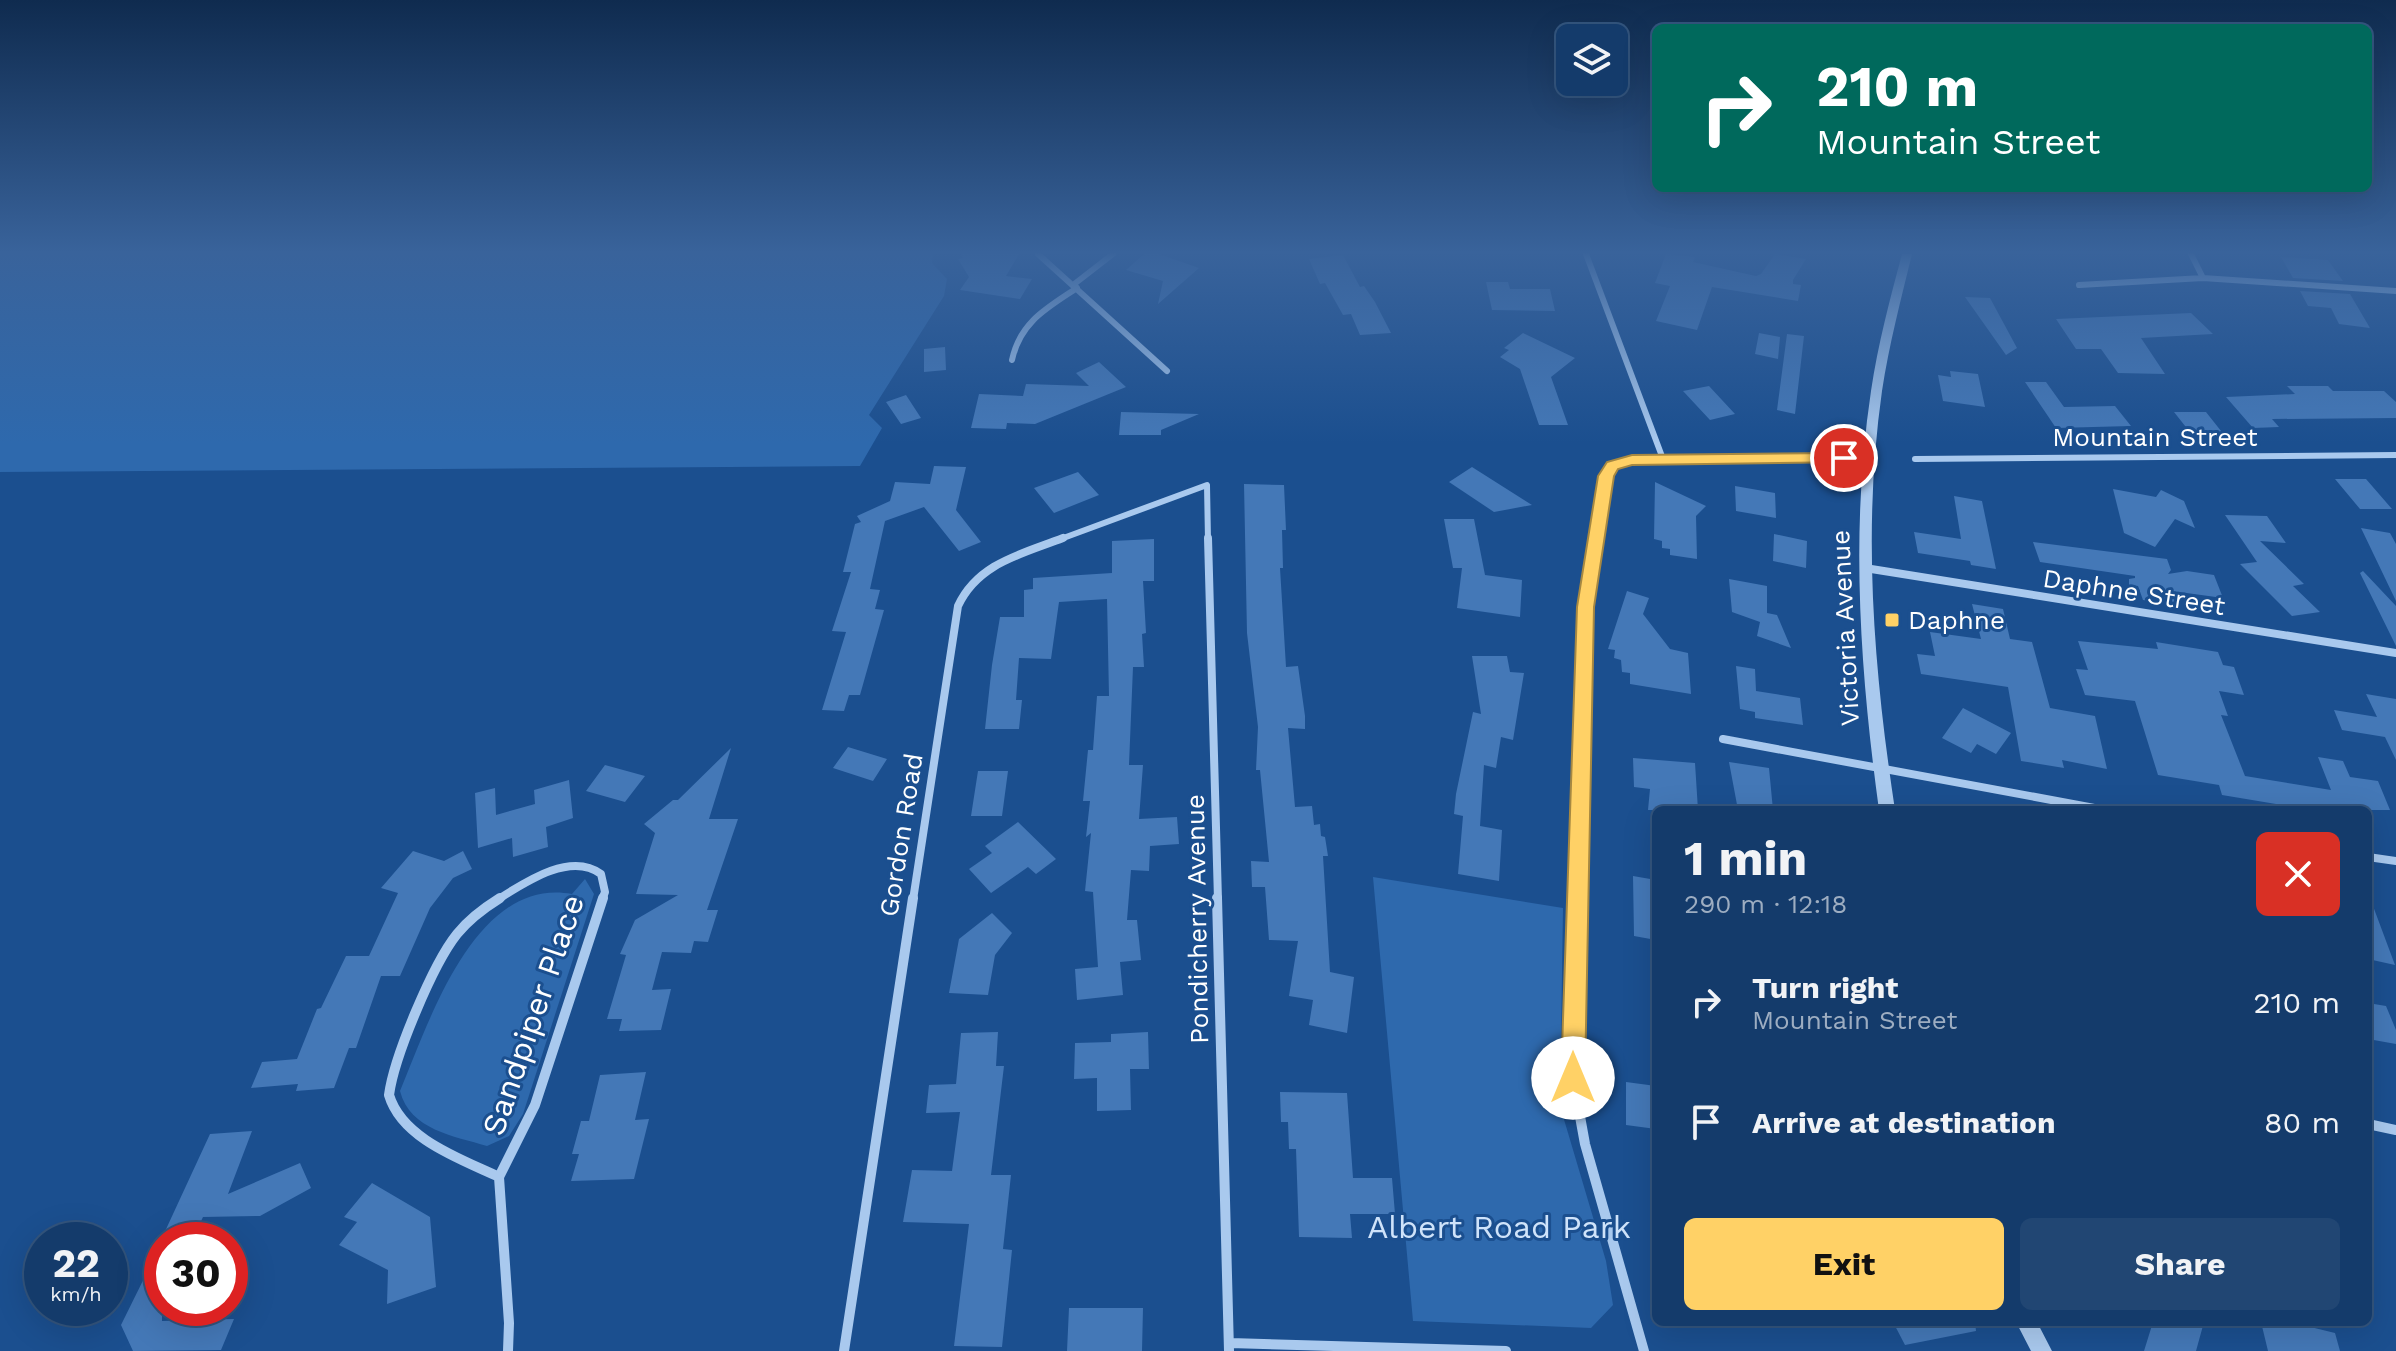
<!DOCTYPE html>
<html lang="en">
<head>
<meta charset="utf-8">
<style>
	body { margin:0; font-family:"Work Sans",sans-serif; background:#214673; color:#f1f3f6; height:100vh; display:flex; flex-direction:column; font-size:30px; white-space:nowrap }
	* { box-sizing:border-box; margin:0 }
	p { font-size:26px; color:#9dadc1 }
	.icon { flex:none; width:44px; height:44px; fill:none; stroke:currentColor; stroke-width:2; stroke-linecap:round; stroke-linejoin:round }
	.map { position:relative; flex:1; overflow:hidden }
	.side { position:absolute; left:1652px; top:806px; width:720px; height:520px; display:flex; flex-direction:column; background:#143b6b; border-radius:12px; box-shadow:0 8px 32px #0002,0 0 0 2px #33557e }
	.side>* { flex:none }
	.hud { position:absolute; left:1652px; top:24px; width:720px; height:168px; border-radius:12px; box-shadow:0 8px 32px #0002,0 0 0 2px #33557e; background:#00695c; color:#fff; overflow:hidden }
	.fabs { position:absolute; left:1556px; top:24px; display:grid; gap:16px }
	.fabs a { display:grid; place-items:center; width:72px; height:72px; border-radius:12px; background:#143b6b; box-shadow:0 8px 32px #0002,0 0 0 2px #33557e; font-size:40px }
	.speed { position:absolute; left:24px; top:1222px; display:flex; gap:16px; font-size:40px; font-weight:700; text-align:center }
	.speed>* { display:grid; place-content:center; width:104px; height:104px; border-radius:50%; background:#143b6b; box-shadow:0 8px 32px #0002,0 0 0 2px #33557e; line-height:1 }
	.speed small { font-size:20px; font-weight:400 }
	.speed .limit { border:12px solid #d22; background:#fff; color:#111 }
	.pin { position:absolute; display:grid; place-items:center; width:68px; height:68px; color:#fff; margin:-34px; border:4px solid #fff; border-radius:50%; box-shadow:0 2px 8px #0007 }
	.me { position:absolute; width:88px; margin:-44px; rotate:0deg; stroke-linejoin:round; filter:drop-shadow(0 0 6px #0008) }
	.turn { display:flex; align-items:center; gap:28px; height:168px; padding:0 32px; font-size:36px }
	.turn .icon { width:104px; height:104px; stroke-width:2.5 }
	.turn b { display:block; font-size:56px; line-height:68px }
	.round { display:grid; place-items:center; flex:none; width:84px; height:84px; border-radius:12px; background:#214673 }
	.summary { display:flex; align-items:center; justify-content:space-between; height:136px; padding:0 32px }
	h1 { font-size:48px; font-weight:700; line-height:60px }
	.action { display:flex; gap:16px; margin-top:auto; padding:16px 32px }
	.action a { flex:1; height:92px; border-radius:12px; background:#ffd166; color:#111; font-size:32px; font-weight:700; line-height:92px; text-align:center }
	.action a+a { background:#214673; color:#f1f3f6 }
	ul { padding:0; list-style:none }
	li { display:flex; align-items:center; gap:24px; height:120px; padding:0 32px }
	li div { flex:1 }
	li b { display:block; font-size:30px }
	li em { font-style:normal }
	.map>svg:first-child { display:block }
	.green { fill:#2e69ad }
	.building { fill:#4478b7 }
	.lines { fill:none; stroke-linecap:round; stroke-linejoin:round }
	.minor-far2 { stroke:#a9c9ee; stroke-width:6 }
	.minor-far1 { stroke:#a9c9ee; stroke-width:8 }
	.minor { stroke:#a9c9ee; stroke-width:10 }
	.tertiary { fill:#a9c9ee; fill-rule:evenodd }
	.route { fill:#ffd166; stroke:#a68842; stroke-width:2 }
	.poi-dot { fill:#ffd166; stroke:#1b4f8f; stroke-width:3 }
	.labels { text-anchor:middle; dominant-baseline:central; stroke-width:6; stroke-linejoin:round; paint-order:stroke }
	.street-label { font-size:26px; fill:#fff; stroke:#1b4f8f }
	.poi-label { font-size:26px; fill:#fff; stroke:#1b4f8f; text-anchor:start }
	.near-street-label { font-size:32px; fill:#fff; stroke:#1b4f8f }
	.near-park-label { font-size:32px; fill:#cfe3fa; stroke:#1b4f8f }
</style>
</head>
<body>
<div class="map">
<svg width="2396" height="1351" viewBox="0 0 2396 1351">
	<rect width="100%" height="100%" fill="#1b4f8f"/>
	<path class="green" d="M0,254H933L932,263L947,279L944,296L869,415L882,428L860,466L0,472Z
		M1373,877L1563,908L1560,1106L1606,1261L1613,1305L1591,1328L1413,1321Z
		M585,879L594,894L523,1114L509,1136L487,1146C454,1136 410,1130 400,1091C429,1022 475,876 572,894Z"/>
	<path class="building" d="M961,254H1019L1006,276L1032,279L1020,299L960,290L969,277L958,259L963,258Z
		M1144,254H1159L1199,268L1158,304L1163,281L1126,270Z
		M1666,254L1695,257L1693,262L1756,276L1761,274L1775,254L1806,259L1793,280V284L1801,285L1798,301L1712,287L1697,330L1656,321L1670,286L1655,283Z
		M1343,255L1360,287L1364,286L1375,302L1391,333L1360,335L1351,314L1343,315L1325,283L1320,284L1309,259Z
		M2281,257L2328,260L2343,281L2293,278Z
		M1486,282H1508L1510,289H1550L1555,311L1492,310Z
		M2300,291L2350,294L2370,328L2339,324L2331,308L2308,306Z
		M1965,297L1990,298L2017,348L2006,355Z
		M2191,313L2213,334L2141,338L2165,374L2118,373L2101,349H2076L2056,319Z
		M1523,333L1575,358L1551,377L1568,425H1539L1520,369L1500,357L1509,350L1504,348Z
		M1759,333L1780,337L1778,359L1755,354Z
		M1787,334L1804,336L1795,414L1777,410Z
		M945,347L946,370L924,372V349Z
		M1099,362L1126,387L1035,424L1007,423L1006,429L971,428L979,394L1023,396L1026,384L1089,386L1076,373Z
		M1950,371L1978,374L1985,407L1943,401L1938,375L1951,377Z
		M2025,382H2046L2064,407L2115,406L2131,426L2056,428Z
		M1709,386L1735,414L1710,420L1683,391Z
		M2287,386H2328L2333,391H2384L2396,402V418L2272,419L2279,427L2253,428L2226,397L2295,394Z
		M906,395L921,418L901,424L886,402Z
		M1121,412L1199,414L1161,430V435H1119Z
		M2174,412H2206L2225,436H2193Z
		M934,466L966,467L956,510L981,542L959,551L924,507L885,521L870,589L880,590L875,609L884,610L860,695H849L844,711L822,710L846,632L832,631L851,572H843L855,524L861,522L857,516L890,501L895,482L930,484Z
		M1472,467L1532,505L1494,512L1449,482Z
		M1078,472L1099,495L1054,513L1034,488Z
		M2335,479H2366L2392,509H2360Z
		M1655,482L1706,506L1696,516L1697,559L1670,555V549L1662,548V541L1654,539Z
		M1244,484L1284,485L1286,530H1282L1283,568H1280L1286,667L1298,666L1305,716V729L1288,728L1295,807L1312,806L1314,825L1320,824L1321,836L1325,837L1328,856H1323L1330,972L1354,977L1347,1033L1309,1025L1313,1000L1289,996L1298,941L1269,940L1265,887H1252L1251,861L1269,862L1260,770H1256L1258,727L1247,633Z
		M1735,486L1775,493L1776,518L1736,511Z
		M2113,489L2156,497L2161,490L2184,501L2195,528L2175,519L2155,547L2124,533Z
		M1954,496L1982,501L1996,569L1971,565L1970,561L1918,553L1914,532L1961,539Z
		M2225,515L2267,516L2286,543L2260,541L2304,584L2293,586L2320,612L2292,616L2240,564L2257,562Z
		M1444,519H1474L1485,575L1522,580L1520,617L1457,608L1462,568H1453Z
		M2361,528L2390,533L2396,544V601Z
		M1774,534L1807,541L1806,568L1773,561Z
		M1154,539V581H1143L1146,633L1142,634L1144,667H1133L1129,765H1143L1139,819L1177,817L1179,844L1150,846L1149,871L1131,870L1127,920H1137L1141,960L1120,962L1123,995L1077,1000L1075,969L1098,967L1093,892L1085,891L1091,833L1086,837L1090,801H1083L1088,750H1093L1097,696H1109L1107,599L1059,602L1051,659L1019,658L1016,700H1022L1019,729H985L992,665L1000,617H1024V590L1033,589V578L1112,573V541Z
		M2033,542L2167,559L2171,570L2168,574L2187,571L2214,575L2223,598L2172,591L2176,605L2143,600L2138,586L2129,585V579L2135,578V576L2040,562Z
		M2363,571L2396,606V646L2360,573Z
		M1729,579L1767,586V613L1777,615L1791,648L1757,636L1760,622L1732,612Z
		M1627,591L1649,598L1643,614L1670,649L1688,653L1691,694L1630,684V673L1622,672L1621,660L1614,658L1615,650L1608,649Z
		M1972,604L2003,609L2010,639L2032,642L2050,708L2095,716L2107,769L2062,760L2064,768L2021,761L2008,687L1921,674L1917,654L1935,656L1930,632L1981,639Z
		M2078,641L2158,649L2156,642L2218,652L2223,665L2234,667L2244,695L2219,691L2228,716L2221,715L2245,776L2331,790L2318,757L2343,761L2350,777L2378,781L2390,810H2313L2222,795L2219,785L2158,775L2135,701L2085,695L2076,669L2088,670Z
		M1472,656H1507L1510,672L1524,673L1513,740L1501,737L1496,768L1484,765L1480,826L1502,830L1499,881L1458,874L1463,816L1454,814L1456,794L1473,712L1481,714Z
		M1736,666L1755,669L1756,691L1800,698L1803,725L1755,718V712L1740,709Z
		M2366,694L2396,699V760L2385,737L2342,730L2334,710L2377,717Z
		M1963,708L2011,733L1996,754L1977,744L1971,753L1942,738Z
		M848,747L887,759L873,781L833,768Z
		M731,748L709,819H738L707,910H718L708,942L694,941L691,953L662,952L652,990L671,989L661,1030L619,1031L622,1019H607L626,955L620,954L635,920L678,895L636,894L655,833L644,824L673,800H678Z
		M1633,758L1695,763L1698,810H1648L1650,789L1634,787Z
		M1729,762L1769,768L1773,810H1738Z
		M605,765L645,776L625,802L586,791Z
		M978,771H1008L1002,816H971Z
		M569,780L573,818L546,827L548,847L513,857L512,838L478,848L475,793L495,788L496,815L535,804L534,790Z
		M1018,822L1056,859L1036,874L1028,867L991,893L969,869L992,853L985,846Z
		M413,851L444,861L463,851L472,869L453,878L430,908L400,976H381L356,1048H349L334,1088L296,1091L298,1084L251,1088L262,1062L297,1059L317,1009L321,1008L346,956H369L398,893L381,888Z
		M1633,876L1656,880V940L1634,936Z
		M2370,898L2395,965L2368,959V899Z
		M992,913L1012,933L995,955L988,995L949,993L959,939Z
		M2368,1003L2386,1006L2396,1030V1044L2368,1039Z
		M998,1032L996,1066H1004L991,1175H1011L1003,1249L1012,1250L1002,1347L954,1346L969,1224L903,1222L912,1170L952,1171L960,1112L926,1113L929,1085L956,1084L961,1033Z
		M1148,1032L1149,1069H1130L1131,1110L1097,1111V1078L1074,1079L1075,1043L1111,1042V1034Z
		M646,1072L635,1120L649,1119L634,1179L571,1181L579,1154H572L581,1121H589L600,1075Z
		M1626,1082L1656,1086V1129L1626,1125Z
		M1280,1092L1347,1093L1353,1178H1392L1395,1214H1350L1352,1238L1299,1237L1296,1149H1289L1288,1122H1281Z
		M252,1131L228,1194L300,1163L311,1188L260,1216L203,1217L192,1240H161L210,1134Z
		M372,1183L430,1217L436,1287L387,1304L388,1270L339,1245L357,1222L344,1217Z
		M162,1242V1321L234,1319L221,1350L133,1351L121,1325Z
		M1069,1308H1143L1142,1351H1067Z
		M1893,1322H1975L1976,1331L1905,1345Z
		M2153,1322H2204L2196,1351H2144Z
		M2261,1322H2290L2335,1333L2340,1351H2268Z"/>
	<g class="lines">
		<path class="minor-far2" d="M1038,254L1167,371
			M1586,254L1663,459
			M2191,254L2203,278
			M1073,285L1113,254
			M2079,285L2203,278L2396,291
			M1012,360C1020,322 1047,308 1077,288
			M1915,459L2396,455
			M1058,540L1207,485L1208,540
			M1596,540L1606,476L1613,465L1632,460L1868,459"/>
		<path class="minor-far1" d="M1208,538L1218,900
			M1865,568L2396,653
			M1723,739L2105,810
			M2368,857L2396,861
			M497,900C524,883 570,851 601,874L605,892L602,900
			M913,900L958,606C978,563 1022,554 1063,538
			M1578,900L1586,607L1596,538"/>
		<path class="minor" d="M1217,898L1229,1351
			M1578,898L1573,1078L1585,1144L1644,1351
			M2368,1124L2396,1130
			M499,1177L509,1323L508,1351
			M499,1177C461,1159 402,1139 389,1095C394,1057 433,964 457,934C469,919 484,908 500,898
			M499,1177L535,1105L603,898
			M1230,1343L1506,1351
			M844,1351L913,898"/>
		<path class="tertiary" d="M1902,254H1912C1901,299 1889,345 1882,391C1862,531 1874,671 1895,810H1879C1860,671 1850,531 1871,391C1878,344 1890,299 1902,254Z
			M2016,1322H2037L2052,1351H2031Z"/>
	</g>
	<linearGradient id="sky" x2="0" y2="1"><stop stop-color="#0f2b4f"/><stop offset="0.57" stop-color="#39639b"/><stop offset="1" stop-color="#39639b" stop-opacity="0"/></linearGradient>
	<rect width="2396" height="443" fill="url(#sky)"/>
	<path class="route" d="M1844,453L1852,458L1850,462L1632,465L1618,469L1614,476L1594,607L1585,1078L1581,1086L1573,1089L1565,1086L1561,1078L1577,607L1598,476L1607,462L1632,455Z"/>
	<rect class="poi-dot" x="1884" y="612" width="16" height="16" rx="4"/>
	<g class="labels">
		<g class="street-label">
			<text x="2155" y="437">Mountain Street</text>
			<text transform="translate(2134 592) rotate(9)">Daphne Street</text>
			<text transform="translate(1845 628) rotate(-93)">Victoria Avenue</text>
			<text transform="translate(901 835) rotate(-81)">Gordon Road</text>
			<text transform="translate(1197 919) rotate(-91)">Pondicherry Avenue</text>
		</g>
		<g class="poi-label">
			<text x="1908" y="620">Daphne</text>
		</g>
		<g class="near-street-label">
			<text transform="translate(533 1015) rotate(-71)">Sandpiper Place</text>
		</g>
		<g class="near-park-label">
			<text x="1499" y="1227">Albert Road Park</text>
		</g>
	</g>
</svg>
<div class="fabs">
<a><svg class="icon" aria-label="layers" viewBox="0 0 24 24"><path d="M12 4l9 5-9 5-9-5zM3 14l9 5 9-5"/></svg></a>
</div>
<div class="speed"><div>22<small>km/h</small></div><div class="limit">30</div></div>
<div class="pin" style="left:1844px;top:458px;background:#d93025"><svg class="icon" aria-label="arrive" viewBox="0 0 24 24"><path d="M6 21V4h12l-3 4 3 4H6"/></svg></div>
<svg class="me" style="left:1573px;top:1078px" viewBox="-20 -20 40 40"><circle r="19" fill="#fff"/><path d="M0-13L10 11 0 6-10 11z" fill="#ffd166"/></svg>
<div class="hud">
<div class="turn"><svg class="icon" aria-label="right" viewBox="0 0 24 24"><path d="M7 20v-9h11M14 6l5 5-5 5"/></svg><div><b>210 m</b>Mountain Street</div></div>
</div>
<section class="side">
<div class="summary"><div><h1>1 min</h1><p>290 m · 12:18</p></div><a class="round" style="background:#d93025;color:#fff"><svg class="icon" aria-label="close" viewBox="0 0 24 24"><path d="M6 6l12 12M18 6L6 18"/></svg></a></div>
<ul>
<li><svg class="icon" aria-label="right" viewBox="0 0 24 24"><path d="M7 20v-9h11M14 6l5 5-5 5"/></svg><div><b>Turn right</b><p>Mountain Street</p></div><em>210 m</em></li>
<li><svg class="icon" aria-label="arrive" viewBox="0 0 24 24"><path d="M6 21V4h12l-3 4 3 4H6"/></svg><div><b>Arrive at destination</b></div><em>80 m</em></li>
</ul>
<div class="action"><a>Exit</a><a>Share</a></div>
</section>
</div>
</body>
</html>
